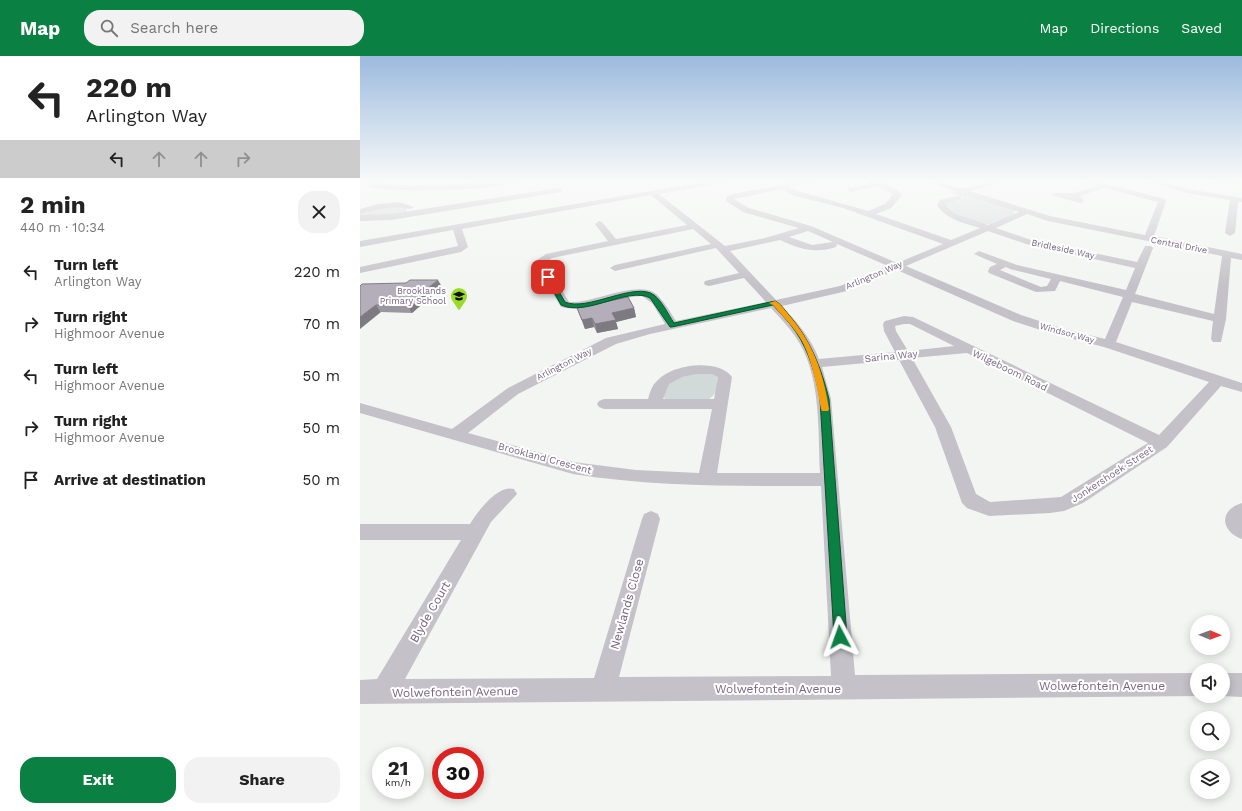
<!DOCTYPE html>
<html lang="en">
<head>
<meta charset="utf-8">
<style>
	body { margin:0; font-family:"Work Sans",sans-serif; background:#f2f2f2; color:#222; height:100vh; display:flex; flex-direction:column; font-size:15px; white-space:nowrap }
	* { box-sizing:border-box; margin:0 }
	p { font-size:13px; color:#767676 }
	.icon { flex:none; width:22px; height:22px; fill:none; stroke:currentColor; stroke-width:2; stroke-linecap:round; stroke-linejoin:round }
	.map { position:relative; flex:1; overflow:hidden }
	.drawer { display:flex; flex-direction:column; background:#fff; width:360px }
	.drawer>* { flex:none }
	.hud { background:#fff; color:#222; overflow:hidden }
	.needle { width:26px; rotate:91deg }
	.tools { position:absolute; left:830px; top:559px; display:grid; gap:8px }
	.tools a { display:grid; place-items:center; width:40px; height:40px; border-radius:50%; background:#fff; box-shadow:0 2px 10px #0003; font-size:20px }
	.speed { position:absolute; left:12px; top:691px; display:flex; gap:8px; font-size:20px; font-weight:700; text-align:center }
	.speed>* { display:grid; place-content:center; width:52px; height:52px; border-radius:50%; background:#fff; box-shadow:0 2px 10px #0003; line-height:1 }
	.speed small { font-size:10px; font-weight:400 }
	.speed .limit { border:6px solid #d22; background:#fff; color:#111 }
	.pin { position:absolute; display:grid; place-items:center; width:34px; height:34px; color:#fff; margin:-17px; border-radius:8px; box-shadow:0 2px 6px #0006 }
	.me { position:absolute; width:44px; margin:-22px; rotate:356deg; stroke-linejoin:round; filter:drop-shadow(0 0 3px #0008) }
	.turn { display:flex; align-items:center; gap:14px; height:84px; padding:0 20px; font-size:18px }
	.turn .icon { width:52px; height:52px; stroke-width:2.5 }
	.turn b { display:block; font-size:28px; line-height:34px }
	.lanes { display:flex; align-items:center; height:38px; padding:0 20px; background:#0003; justify-content:center; gap:20px; direction:ltr }
	.lanes .off { opacity:.35 }
	.round { display:grid; place-items:center; flex:none; width:42px; height:42px; border-radius:16px; background:#f2f2f2 }
	.head { display:flex; align-items:center; justify-content:space-between; height:68px; padding:0 20px }
	h1 { font-size:24px; font-weight:700; line-height:30px }
	.action { display:flex; gap:8px; margin-top:auto; padding:8px 20px }
	.action a { flex:1; height:46px; border-radius:16px; background:#0b8043; color:#fff; font-size:16px; font-weight:700; line-height:46px; text-align:center }
	.action a+a { background:#f2f2f2; color:#222 }
	ul { padding:0; list-style:none }
	li { display:flex; align-items:center; gap:12px; height:52px; padding:0 20px }
	li div { flex:1 }
	li b { display:block; font-size:15px }
	li em { font-style:normal }
	header { display:flex; align-items:center; gap:24px; box-sizing:border-box; height:56px; padding:0 20px; background:#0b8043; color:#fff }
	header strong { font-size:19px }
	nav { display:flex; gap:22px; margin-inline-start:auto; font-size:14px }
	.search { width:280px; height:36px; background:#f2f2f2; display:flex; align-items:center; gap:10px; box-sizing:border-box; padding:0 14px; border-radius:16px; color:#767676; font-size:15px }
	main { display:flex; flex:1; min-height:0 }
	.map>svg:first-child { display:block }
	.green { fill:#d1dad8 }
	.lines { fill:none; stroke-linecap:round; stroke-linejoin:round }
	.minor { fill:#c5c1c8; fill-rule:evenodd }
	.wall { fill:#9b96a0 }
	.shaded-wall { fill:#7e7a82 }
	.building { fill:#b4aeba; stroke:#7e7a82 }
	.route { fill:#0b8043; stroke:#07532c }
	.slow { fill:#f59e0b }
	.labels { text-anchor:middle; dominant-baseline:central; stroke-width:4; stroke-linejoin:round; paint-order:stroke }
	.far-street-label { font-size:9px; fill:#766582; stroke:#fff }
	.far-poi-label { font-size:9px; fill:#766582; stroke:#fff; text-anchor:end }
	.street-label { font-size:10px; fill:#766582; stroke:#fff }
	.near-street-label { font-size:12px; fill:#766582; stroke:#fff }
</style>
</head>
<body>
<header>
<strong>Map</strong>
<div class="search"><svg class="icon" aria-label="search" viewBox="0 0 24 24"><circle cx="10" cy="10" r="6"/><path d="M15 15l6 6"/></svg>Search here</div>
<nav><a>Map</a><a>Directions</a><a>Saved</a></nav>
</header>
<main>
<section class="drawer">
<div class="hud">
<div class="turn"><svg class="icon" aria-label="left" viewBox="0 0 24 24"><path d="M17 20v-9H6M10 6l-5 5 5 5"/></svg><div><b>220 m</b>Arlington Way</div></div>
<div class="lanes"><svg class="icon" aria-label="left" viewBox="0 0 24 24"><path d="M17 20v-9H6M10 6l-5 5 5 5"/></svg><svg class="icon off" aria-label="ahead" viewBox="0 0 24 24"><path d="M12 20V5M6 11l6-6 6 6"/></svg><svg class="icon off" aria-label="ahead" viewBox="0 0 24 24"><path d="M12 20V5M6 11l6-6 6 6"/></svg><svg class="icon off" aria-label="right" viewBox="0 0 24 24"><path d="M7 20v-9h11M14 6l5 5-5 5"/></svg></div>
</div>
<div class="head"><div><h1>2 min</h1><p>440 m · 10:34</p></div><a class="round"><svg class="icon" aria-label="close" viewBox="0 0 24 24"><path d="M6 6l12 12M18 6L6 18"/></svg></a></div>
<ul>
<li><svg class="icon" aria-label="left" viewBox="0 0 24 24"><path d="M17 20v-9H6M10 6l-5 5 5 5"/></svg><div><b>Turn left</b><p>Arlington Way</p></div><em>220 m</em></li>
<li><svg class="icon" aria-label="right" viewBox="0 0 24 24"><path d="M7 20v-9h11M14 6l5 5-5 5"/></svg><div><b>Turn right</b><p>Highmoor Avenue</p></div><em>70 m</em></li>
<li><svg class="icon" aria-label="left" viewBox="0 0 24 24"><path d="M17 20v-9H6M10 6l-5 5 5 5"/></svg><div><b>Turn left</b><p>Highmoor Avenue</p></div><em>50 m</em></li>
<li><svg class="icon" aria-label="right" viewBox="0 0 24 24"><path d="M7 20v-9h11M14 6l5 5-5 5"/></svg><div><b>Turn right</b><p>Highmoor Avenue</p></div><em>50 m</em></li>
<li><svg class="icon" aria-label="arrive" viewBox="0 0 24 24"><path d="M6 21V4h12l-3 4 3 4H6"/></svg><div><b>Arrive at destination</b></div><em>50 m</em></li>
</ul>
<div class="action"><a>Exit</a><a>Share</a></div>
</section>
<div class="map">
<svg width="882" height="755" viewBox="0 0 882 755">
	<rect width="100%" height="100%" fill="#f2f5f2"/>
	<path class="green" d="M595,135L653,154L655,158L630,168H624L588,155L585,148L604,142L589,136Z
		M14,151H47V155L43,158L0,161V158Z
		M346,315L358,320C357,330 358,339 347,344H308L302,341L305,329L313,323Z"/>
	<g class="lines">
		<path class="minor" d="M146,124H164C151,134 19,139 7,129L11,127C56,131 101,130 146,124Z
			M355,124H370L366,126L299,138L365,190L405,182L439,172L383,156L366,145V141L373,138L447,124H462L430,131L438,135L508,155L525,148L533,138L516,130L491,136L487,134L488,132L509,128L504,124C515,124 535,129 542,139L531,152L516,158L591,184L620,172C605,167 586,164 577,149L580,144L601,139V143L586,148L587,152L596,158L628,169L659,156L598,137L568,124C580,124 589,131 601,132C611,133 634,124 648,124L610,135L690,160L785,179L798,146L744,132L720,140L724,145L720,147L691,139L695,137H714L736,130L720,124H732L805,143L806,145L794,180L882,198V204L871,202L866,263L861,286H853L851,283L853,265L772,246L756,286L882,327V336L861,330L807,391L723,447L704,455L690,457L629,460L607,452L602,447L575,371L539,304L462,311L471,343L495,619L837,617V640H840L0,648V624L17,623L101,484H0V468H110C118,455 138,428 154,433L157,438L131,466L45,623L234,622L282,463L284,458L291,455L298,458L300,463L259,621L471,620L461,430C378,430 295,431 213,418L0,357V347L92,373L148,332L246,282L305,268L292,247L282,240C255,241 228,258 201,251L174,206L186,198L248,185L235,168L239,165L242,166L256,183L327,169L291,139L102,173L108,191L101,196L0,217V211L98,190L93,174L0,191V185ZM422,133L432,139L483,152L583,188L537,207L451,170L389,152L374,143ZM667,158L688,165L862,200L854,258L775,238L793,192L791,190H785L777,206L671,184L636,172ZM333,173L351,188L255,209L250,212L255,215L356,192L379,217L345,225L344,227L345,229L349,230L384,222L406,246L316,265C310,256 304,245 296,238C278,223 232,248 209,246L185,207L192,202ZM448,175L473,186L452,189L429,181ZM628,175L666,188L775,212L766,234L657,209L619,195L614,198L637,208L630,211L628,215L629,217L676,236L695,235L700,225L763,241L745,283L701,272L661,259L546,210ZM420,184C440,193 455,198 476,191L477,188L528,210L480,230L416,244L370,195ZM646,211L650,213L691,223L687,230L681,231L640,214ZM537,214L653,265L693,278L744,291L849,326L799,379L553,261L544,260L525,265L523,268L524,275L535,296L459,303C451,282 437,266 422,250L487,235ZM411,252C421,263 432,274 440,288C461,325 458,375 460,417H357L372,321C359,302 312,308 298,324C292,329 290,336 288,343H244L239,345L237,348L239,351L244,353H352L339,417L276,414L213,406L108,377L158,338L256,288L290,278ZM544,268H550L594,290L548,295L536,275L535,270ZM607,297L788,387L701,441L630,446L616,438L591,371L552,302ZM336,318H352L358,321L354,343H303L309,328L322,321Z
			M783,124H794L828,133L882,142V146H878L875,177L870,180L865,177L870,144L827,137Z
			M847,124H881L876,128L851,126Z
			M198,132L202,134L201,136L31,164L0,165V159L31,158Z
			M39,146L54,151L50,153C31,149 18,154 0,158V153L18,148Z
			M882,447V483C861,476 858,454 882,447Z
			M863,617H882V641L860,640H863Z"/>
	</g>
	<path class="wall" d="M0,230L82,231L52,257L21,256Z
		M217,252H274L276,261L256,266L258,273L237,277L234,271L225,273Z"/>
	<path class="shaded-wall" d="M78,224L82,231L52,257L47,249Z
		M16,249L21,256L0,273V261Z
		M274,252L276,261L256,266L258,273L237,277L235,268L252,257Z
		M232,262L234,271L225,273L222,264Z"/>
	<path class="building" d="M50,224H78L47,249H16L0,261V230L2,228L46,227Z
		M268,241L274,252L252,257L256,264L235,268L232,262L222,264L217,252Z"/>
	<linearGradient id="sky" x2="0" y2="1"><stop stop-color="#9bbade"/><stop offset="0.54" stop-color="#f9faf9"/><stop offset="1" stop-color="#f9faf9" stop-opacity="0"/></linearGradient>
	<rect width="882" height="230" fill="url(#sky)"/>
	<path class="route" d="M185,220H190L205,246C227,256 275,225 294,239C302,245 308,258 314,267L415,245C420,247 424,253 428,258C450,283 461,311 469,343L487,581L485,585L480,587L476,585L474,581L460,343C456,320 449,295 436,276C429,266 421,258 413,249L312,271H310L290,242C268,230 227,261 201,249Z"/>
	<path class="slow" d="M415,245C420,247 424,253 428,258C453,287 463,315 469,353L468,355H462L461,353C457,331 453,309 444,289C437,274 424,262 413,249L409,247Z"/>
	<defs>
		<g id="school-pin" transform="scale(0.9)"><path d="M0 17L-7.5 6A9.5 9.5 0 1 1 7.5 6Z" fill="#9adc2b" stroke="#fff"/><path d="M0-5L7-2L0 1L-7-2ZM-4 1L0 2.5L4 1V4Q0 6-4 4Z" fill="#111"/></g>
	</defs>
	<g fill-rule="evenodd">
		<use href="#school-pin" x="99" y="240"/>
	</g>
	<g class="labels">
		<g class="far-street-label">
			<text transform="translate(819 189) rotate(11)">Central Drive</text>
			<text transform="translate(703 193) rotate(12)">Bridleside Way</text>
			<text transform="translate(514 219) rotate(-23)">Arlington Way</text>
			<text transform="translate(707 277) rotate(15)">Windsor Way</text>
			<text transform="translate(204 308) rotate(-27)">Arlington Way</text>
		</g>
		<g class="far-poi-label">
			<text x="86" y="235">Brooklands<tspan x="86" dy="10">Primary School</tspan></text>
		</g>
		<g class="street-label">
			<text transform="translate(531 300) rotate(-6)">Sarina Way</text>
			<text transform="translate(650 314) rotate(26)">Wilgeboom Road</text>
			<text transform="translate(185 402) rotate(15)">Brookland Crescent</text>
			<text transform="translate(752 418) rotate(-33)">Jonkershoek Street</text>
		</g>
		<g class="near-street-label">
			<text transform="translate(267 548) rotate(-74)">Newlands Close</text>
			<text transform="translate(70 556) rotate(-60)">Blyde Court</text>
			<text x="742" y="630">Wolwefontein Avenue</text>
			<text x="418" y="633">Wolwefontein Avenue</text>
			<text transform="translate(95 636) rotate(-1)">Wolwefontein Avenue</text>
		</g>
	</g>
</svg>
<div class="tools">
<a><svg class="needle" viewBox="-14 -14 28 28"><path d="M0-13l5 13h-10z" fill="#e53935"/><path d="M0 13l5-13h-10z" fill="#767676"/></svg></a>
<a><svg class="icon" aria-label="sound" viewBox="0 0 24 24"><path d="M4 9h4l5-4v14l-5-4H4zM17 9q2 3 0 6"/></svg></a>
<a><svg class="icon" aria-label="search" viewBox="0 0 24 24"><circle cx="10" cy="10" r="6"/><path d="M15 15l6 6"/></svg></a>
<a><svg class="icon" aria-label="layers" viewBox="0 0 24 24"><path d="M12 4l9 5-9 5-9-5zM3 14l9 5 9-5"/></svg></a>
</div>
<div class="speed"><div>21<small>km/h</small></div><div class="limit">30</div></div>
<div class="pin" style="left:188px;top:221px;background:#d93025"><svg class="icon" aria-label="arrive" viewBox="0 0 24 24"><path d="M6 21V4h12l-3 4 3 4H6"/></svg></div>
<svg class="me" style="left:480px;top:581px" viewBox="-20 -20 40 40"><path d="M0-17L14 15 0 8-14 15z" fill="#0b8043" stroke="#fff" stroke-width="4"/></svg>
</div>
</main>
</body>
</html>
